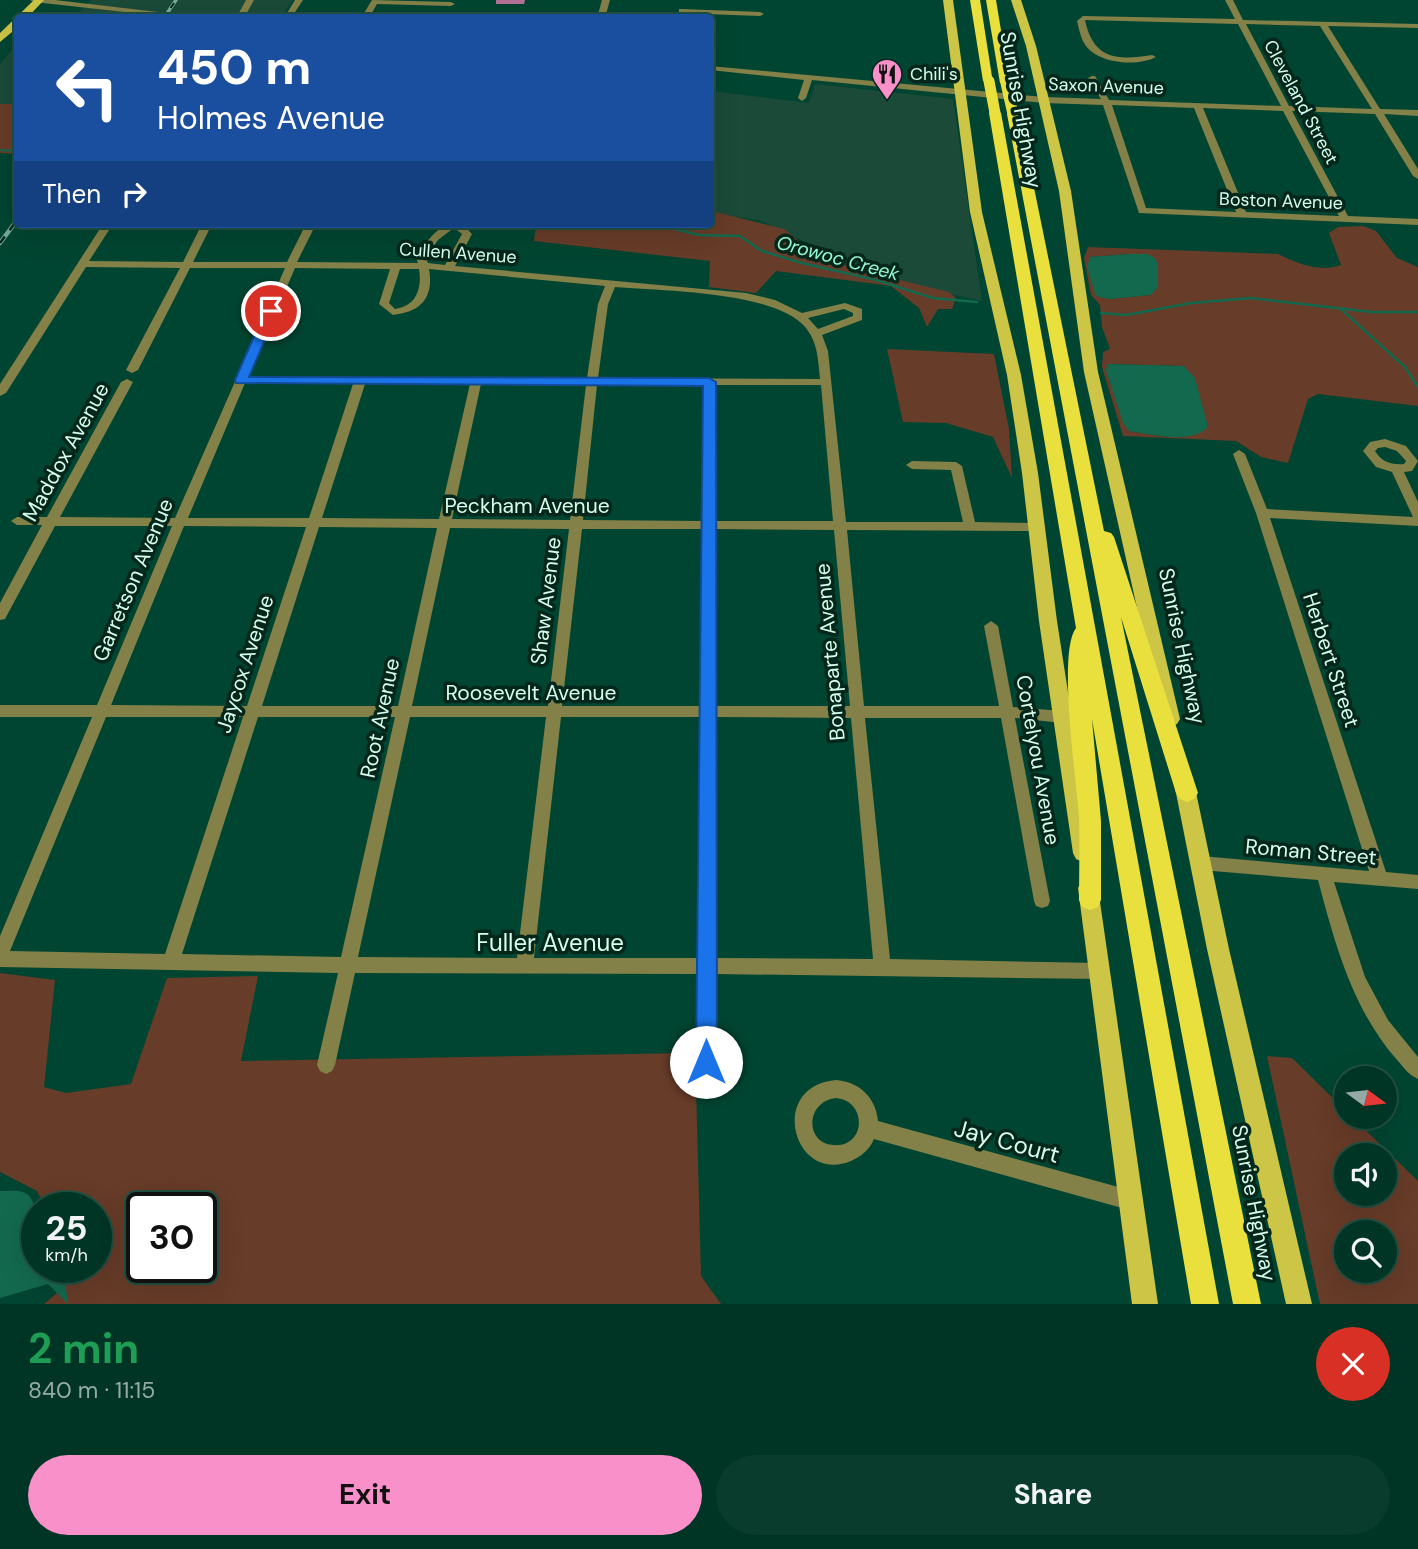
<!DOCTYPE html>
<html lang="en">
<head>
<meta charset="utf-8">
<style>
	body { margin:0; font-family:"DM Sans",sans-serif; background:#0a3c2d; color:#f1f3f6; height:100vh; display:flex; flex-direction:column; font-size:26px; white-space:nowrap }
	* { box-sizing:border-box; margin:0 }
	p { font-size:23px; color:#95aaa7 }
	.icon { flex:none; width:38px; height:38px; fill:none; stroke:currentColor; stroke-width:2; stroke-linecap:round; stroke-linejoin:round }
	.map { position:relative; height:1304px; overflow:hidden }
	.panel { display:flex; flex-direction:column; background:#003425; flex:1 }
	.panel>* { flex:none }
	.top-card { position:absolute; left:14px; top:14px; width:700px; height:214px; border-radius:7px; box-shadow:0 7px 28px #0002,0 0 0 2px #224f42; background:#1a4fa0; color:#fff; overflow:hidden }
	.needle { width:46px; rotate:105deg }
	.tools { position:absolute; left:1334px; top:1066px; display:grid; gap:14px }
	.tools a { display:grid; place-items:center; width:63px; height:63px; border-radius:50%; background:#003425; box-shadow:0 7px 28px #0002,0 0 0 2px #224f42; font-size:35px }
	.speed { position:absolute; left:21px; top:1192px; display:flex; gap:14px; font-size:35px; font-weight:700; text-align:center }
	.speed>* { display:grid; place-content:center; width:91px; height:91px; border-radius:50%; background:#003425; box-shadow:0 7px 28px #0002,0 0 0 2px #224f42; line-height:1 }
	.speed small { font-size:18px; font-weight:400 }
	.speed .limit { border:4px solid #111; border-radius:10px; background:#fff; color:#111 }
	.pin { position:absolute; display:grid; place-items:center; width:60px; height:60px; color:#fff; margin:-30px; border:4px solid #fff; border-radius:50%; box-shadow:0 2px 7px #0007 }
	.me { position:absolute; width:77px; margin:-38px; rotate:0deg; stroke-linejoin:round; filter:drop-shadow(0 0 5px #0008) }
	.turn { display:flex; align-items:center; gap:24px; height:147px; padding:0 28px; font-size:32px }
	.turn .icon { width:91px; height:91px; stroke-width:2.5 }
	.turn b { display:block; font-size:49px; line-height:60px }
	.then { display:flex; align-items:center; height:66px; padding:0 28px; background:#0003; gap:14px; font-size:26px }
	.round { display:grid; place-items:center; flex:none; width:74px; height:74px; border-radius:37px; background:#0a3c2d }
	.summary { display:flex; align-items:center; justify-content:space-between; height:119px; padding:0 28px }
	h1 { font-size:42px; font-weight:700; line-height:52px; color:#1e9e55 }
	.action { display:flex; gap:14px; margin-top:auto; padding:14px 28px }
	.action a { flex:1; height:80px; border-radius:42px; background:#f990ca; color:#111; font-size:28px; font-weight:700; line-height:80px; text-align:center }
	.action a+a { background:#0a3c2d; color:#f1f3f6 }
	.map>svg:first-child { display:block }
	.built { fill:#1b4a39 }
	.green { fill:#673c28; fill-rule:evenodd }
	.water { fill:#13694e }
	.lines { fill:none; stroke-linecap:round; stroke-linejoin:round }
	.stream-far1 { stroke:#13694e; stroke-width:2 }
	.stream { stroke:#13694e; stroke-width:2.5 }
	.minor { fill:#838048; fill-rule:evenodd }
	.major { fill:#ccc545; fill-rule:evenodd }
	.highway { fill:#e9e03e; fill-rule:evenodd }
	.rail-far1-casing { stroke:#76aa98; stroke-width:3.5 }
	.rail-casing { stroke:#76aa98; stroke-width:4.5 }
	.rail-far1 { stroke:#05271b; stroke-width:2; stroke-dasharray:6; stroke-linecap:butt }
	.rail { stroke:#05271b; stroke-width:2.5; stroke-dasharray:8; stroke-linecap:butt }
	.highway-bridge { stroke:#e9e03e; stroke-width:11 }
	.wall { fill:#b57196 }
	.route { fill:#1a73e8; stroke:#114b97; stroke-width:2 }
	.labels { text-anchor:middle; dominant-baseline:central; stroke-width:7; stroke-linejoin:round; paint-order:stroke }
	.far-poi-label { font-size:18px; fill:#d7fdec; stroke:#05271b; text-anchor:start }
	.far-street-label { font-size:18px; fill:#d7fdec; stroke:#05271b }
	.far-water-label { font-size:19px; font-style:italic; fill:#94fbd2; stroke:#05271b }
	.street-label { font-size:21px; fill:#d7fdec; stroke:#05271b }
	.near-street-label { font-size:24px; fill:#d7fdec; stroke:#05271b }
</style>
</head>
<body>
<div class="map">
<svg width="1418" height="1304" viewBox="0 0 1418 1304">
	<rect width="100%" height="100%" fill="#004531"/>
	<path class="built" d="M91,0H293L281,17L73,18Z
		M16,45L17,104H0V64Z
		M815,84L953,99L982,301L883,279L760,220L711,214V91L809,103Z"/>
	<path class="green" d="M0,104H17V154L0,153Z
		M711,211L784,229L813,252L859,270L949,292L956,298L952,309H938L927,327L919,308L891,286L776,271L756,293L709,287L710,261L534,241L536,224H710Z
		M1363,226L1376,231L1397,258L1418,267V406L1318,394L1308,399L1288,463L1261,457L1236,441L1123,436L1102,367L1103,352L1110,349L1102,327L1100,305L1091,295L1084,258L1088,247L1278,254C1296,263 1320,273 1341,265L1329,233L1338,227ZM1131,254H1147L1151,295L1108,299L1090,257ZM1108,364L1184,366L1208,426C1192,445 1150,434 1129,431Z
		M887,349L994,354L1009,429L1012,478L993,437L946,423L903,422Z
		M0,973L55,980L44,1087L66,1093L131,1084L167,978L258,976L241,1061L687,1053L696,1088L701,1276L721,1304H44L79,1274L76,1267H96V1208L45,1207L37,1191L0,1172ZM142,1208H201V1267H142Z
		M1267,1056L1292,1058L1346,1111V1116L1352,1117L1418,1181V1304H1320ZM1384,1155V1194H1346V1155ZM1384,1232V1270H1346V1232Z"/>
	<path class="water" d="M1131,254H1147L1155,258L1158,264V287L1151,295L1108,299L1096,296L1087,267L1090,257Z
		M1108,364L1184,366L1195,378L1208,427C1191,445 1151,434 1129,431L1123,423L1106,370Z
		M0,1191C7,1191 17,1190 23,1192C43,1198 37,1249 37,1267H52L64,1274L68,1304L48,1284L0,1298Z"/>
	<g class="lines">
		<path class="stream-far1" d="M0,150L18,151"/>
		<path class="stream" d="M655,224L699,235L740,236L762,251L802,263L876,280L933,298L977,302
			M1341,309L1405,367L1418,387
			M1101,313L1126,315L1191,303L1251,298L1371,312H1418"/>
		<path class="minor" d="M30,0H55L209,18H179L34,2Z
			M246,0H254L244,18H236Z
			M295,0H303L291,18H284Z
			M372,0L451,2L455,4L451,6L377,4L369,18H361Z
			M602,0H610L605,18H597Z
			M1225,0H1233L1243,20L1418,24V28L1328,26L1380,109L1418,110V116L1384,114L1418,169V179L1413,176L1375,114L1292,111L1348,216L1418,219V225L1139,213L1103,105L1044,103L812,80L806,98L802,101L798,98L804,80L710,70V66L1044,97L1101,99L1088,78L1092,76H1095L1109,100L1281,106L1238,24L1085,20C1093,59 1117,61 1152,55L1156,57C1137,67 1096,64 1084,43C1080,36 1079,28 1077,21L1083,16L1235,19ZM1246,24L1320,26L1372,109L1289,106ZM1112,105L1194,108L1236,212L1146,208ZM1203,108L1283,111L1339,216L1246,212Z
			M682,9L760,12L764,14L760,16L679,13V9Z
			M103,224H113L89,261L183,262L202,224H212L193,262H287L306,224H316L297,262L418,263L416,258C428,238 449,208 472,234L455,266L746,293L775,300L802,313L845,303L862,309V320L822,335L828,351L846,522H963L951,470L912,469L906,465L912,461L956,462L962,466L975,522L1037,523L1043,527L1037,531L847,530L864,706H999L984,626L991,621L998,626L1013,707L1062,711L1067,713L1069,717L1067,721L1062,723L1015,718L1050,901L1048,906L1042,908L1036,906L1034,901L1001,718H865L890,959L1100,963L1106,965L1109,971L1106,977L1100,979L715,974V1062L712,1068L706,1071L700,1068L697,1062L698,974L355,973L335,1065L332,1071L326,1074L320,1071L317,1065L338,973L0,967V936L92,717H0V705H97L172,526H55L5,619L0,620V603L42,525H17L11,521L17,517H47L121,382L127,379L133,382L60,517L175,518L285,268H190L138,370L132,373L126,370L180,268L86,267L6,393L0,396V384ZM451,230H457L462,234L445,265L428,263L426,258L438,240ZM295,268L390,269L379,304L393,315C421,312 434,298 429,269L605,286L598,304L587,378L248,377ZM400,269H419C422,288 417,306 395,309L389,303ZM615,287C662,291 776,291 806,328C818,343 818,360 820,379L598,378L608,304ZM844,309L853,313V316L818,329L808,318ZM245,383L353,384L309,518H188ZM365,384H470L439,519L322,518ZM481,384L586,385L570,520L452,519ZM597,385H703L702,521L583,520ZM715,385H821L833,521H715ZM184,526L306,527L247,706L111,705ZM319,527L437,528L398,706H262ZM450,528L569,529L548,706H412ZM582,529H702L700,706H562ZM715,529L834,530L850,706H715ZM106,717H243L165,954L10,951ZM258,717H395L341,957L182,954ZM410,717H546L517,958L358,957ZM561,717H700L698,958H534ZM715,717L851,718L873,959L715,958Z
			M1385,439L1406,446L1418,461L1412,471L1404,472L1418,502V526L1270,518L1386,872L1418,875V889L1334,882L1365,977L1388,1020L1418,1057V1079C1409,1075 1404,1068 1398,1061C1353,1011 1335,944 1318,880L1201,870L1195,868L1193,863L1195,858L1201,856L1369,871L1256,513L1233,454L1239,450L1245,454L1267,509L1413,517L1392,472L1376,467L1363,451L1370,442ZM1385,447L1397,451L1406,461L1404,464C1391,465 1382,462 1375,451L1378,448Z
			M836,1080C860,1082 876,1098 878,1121L1133,1191L1140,1194L1143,1201L1140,1208L1133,1211L874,1139C869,1150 862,1156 851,1161C793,1185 767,1086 836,1080ZM836,1098C868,1101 866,1148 833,1145C804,1143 806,1101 836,1098Z"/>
		<path class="major" d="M34,0H44L27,18H18V27L0,42V33Z
			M943,0H953L982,212L1021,375L1038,473L1057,621L1093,853L1090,859L1083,862L1076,859L1073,853L1039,621L1022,473L1007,375L970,212Z
			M1011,0H1021L1036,46L1071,191L1098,372L1180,719L1177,724L1171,726L1165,724L1162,719L1084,372L1059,191L1026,46Z
			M1183,770L1190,772L1193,778L1229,949L1312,1304H1286L1207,949L1173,778L1176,772Z
			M1088,879L1095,882L1098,888L1158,1304H1132L1078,888L1081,882Z"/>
		<path class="highway" d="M970,0H980L993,83L983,81Z
			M986,0H996L1010,85L1000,83Z
			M995,109L1001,113L1219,1304H1191L1092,719L1101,821V900L1098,907L1090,910L1082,907L1079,900C1079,873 1080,846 1079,819C1077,782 1057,653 1076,628L989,113Z
			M1013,110L1019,114L1104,531L1111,533L1114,537L1198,793L1194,799L1187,802L1180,799L1176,793L1121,617L1261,1304H1233L1007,114Z"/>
		<g class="rail-far1-casing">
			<path id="rail-far1" d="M164,18L176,0"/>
		</g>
		<g class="rail-casing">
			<path id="rail" d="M0,243L18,219"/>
		</g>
		<use href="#rail-far1" class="rail-far1"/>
		<use href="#rail" class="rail"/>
		<path class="highway-bridge" d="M989,81L995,113
			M1006,83L1013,114"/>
	</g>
	<path class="wall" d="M496,0H525L524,4H496Z"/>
	<path class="route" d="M271,308L277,311L249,377L709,378L716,382L717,1062L714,1069L706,1072L699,1069L696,1062L703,386L236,383L235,380L265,311Z"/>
	<defs>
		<g id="restaurant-pin" transform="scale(1.575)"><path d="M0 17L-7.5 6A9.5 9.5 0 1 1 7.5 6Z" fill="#f990ca" stroke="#05271b"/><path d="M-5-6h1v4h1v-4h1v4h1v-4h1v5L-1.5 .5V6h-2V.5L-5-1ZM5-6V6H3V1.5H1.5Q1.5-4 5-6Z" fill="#111"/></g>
	</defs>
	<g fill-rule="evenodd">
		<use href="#restaurant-pin" x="887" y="74"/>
	</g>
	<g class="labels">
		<g class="far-poi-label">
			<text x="910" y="74">Chili's</text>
		</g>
		<g class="far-street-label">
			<text transform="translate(1106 86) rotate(2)">Saxon Avenue</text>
			<text transform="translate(1301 102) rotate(62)">Cleveland Street</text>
			<text transform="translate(1281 201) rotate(2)">Boston Avenue</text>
			<text transform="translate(458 253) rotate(4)">Cullen Avenue</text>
		</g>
		<g class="far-water-label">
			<text transform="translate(838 258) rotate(15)">Orowoc Creek</text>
		</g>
		<g class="street-label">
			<text transform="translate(1021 110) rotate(80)">Sunrise Highway</text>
			<text transform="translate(66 452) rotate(-61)">Maddox Avenue</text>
			<text x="527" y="506">Peckham Avenue</text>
			<text transform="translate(133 580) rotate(-67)">Garretson Avenue</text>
			<text transform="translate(546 601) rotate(-83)">Shaw Avenue</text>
			<text transform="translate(1182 646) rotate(78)">Sunrise Highway</text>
			<text transform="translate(830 652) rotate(-95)">Bonaparte Avenue</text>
			<text transform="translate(1331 660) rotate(72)">Herbert Street</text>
			<text transform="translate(245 664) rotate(-72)">Jaycox Avenue</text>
			<text x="531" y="693">Roosevelt Avenue</text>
			<text transform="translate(380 718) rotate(-78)">Root Avenue</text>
			<text transform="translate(1038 760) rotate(80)">Cortelyou Avenue</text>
			<text transform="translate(1311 852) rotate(5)">Roman Street</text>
			<text transform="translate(1254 1203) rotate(79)">Sunrise Highway</text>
		</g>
		<g class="near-street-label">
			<text x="550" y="942">Fuller Avenue</text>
			<text transform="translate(1007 1141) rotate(15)">Jay Court</text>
		</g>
	</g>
</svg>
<div class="tools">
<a><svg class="needle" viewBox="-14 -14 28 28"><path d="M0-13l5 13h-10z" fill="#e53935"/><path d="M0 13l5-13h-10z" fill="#95aaa7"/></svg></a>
<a><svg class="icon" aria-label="sound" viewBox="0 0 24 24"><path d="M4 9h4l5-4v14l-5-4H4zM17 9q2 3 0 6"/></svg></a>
<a><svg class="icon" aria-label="search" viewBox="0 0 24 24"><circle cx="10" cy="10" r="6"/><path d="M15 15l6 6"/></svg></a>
</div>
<div class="speed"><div>25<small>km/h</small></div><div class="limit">30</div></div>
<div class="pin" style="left:271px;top:311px;background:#d93025"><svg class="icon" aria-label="arrive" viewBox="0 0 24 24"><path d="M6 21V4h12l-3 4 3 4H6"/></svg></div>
<svg class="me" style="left:706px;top:1062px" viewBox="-20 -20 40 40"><circle r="19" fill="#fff"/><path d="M0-13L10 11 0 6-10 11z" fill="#1a73e8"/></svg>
<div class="top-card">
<div class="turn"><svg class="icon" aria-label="left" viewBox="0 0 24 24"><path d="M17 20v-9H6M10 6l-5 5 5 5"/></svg><div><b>450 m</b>Holmes Avenue</div></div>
<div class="then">Then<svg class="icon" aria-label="right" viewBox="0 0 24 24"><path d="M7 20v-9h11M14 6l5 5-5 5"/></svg></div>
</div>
</div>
<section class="panel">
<div class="summary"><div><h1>2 min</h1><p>840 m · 11:15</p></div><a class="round" style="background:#d93025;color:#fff"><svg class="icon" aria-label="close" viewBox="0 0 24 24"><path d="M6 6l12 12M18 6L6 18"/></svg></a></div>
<div class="action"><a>Exit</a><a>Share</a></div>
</section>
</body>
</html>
